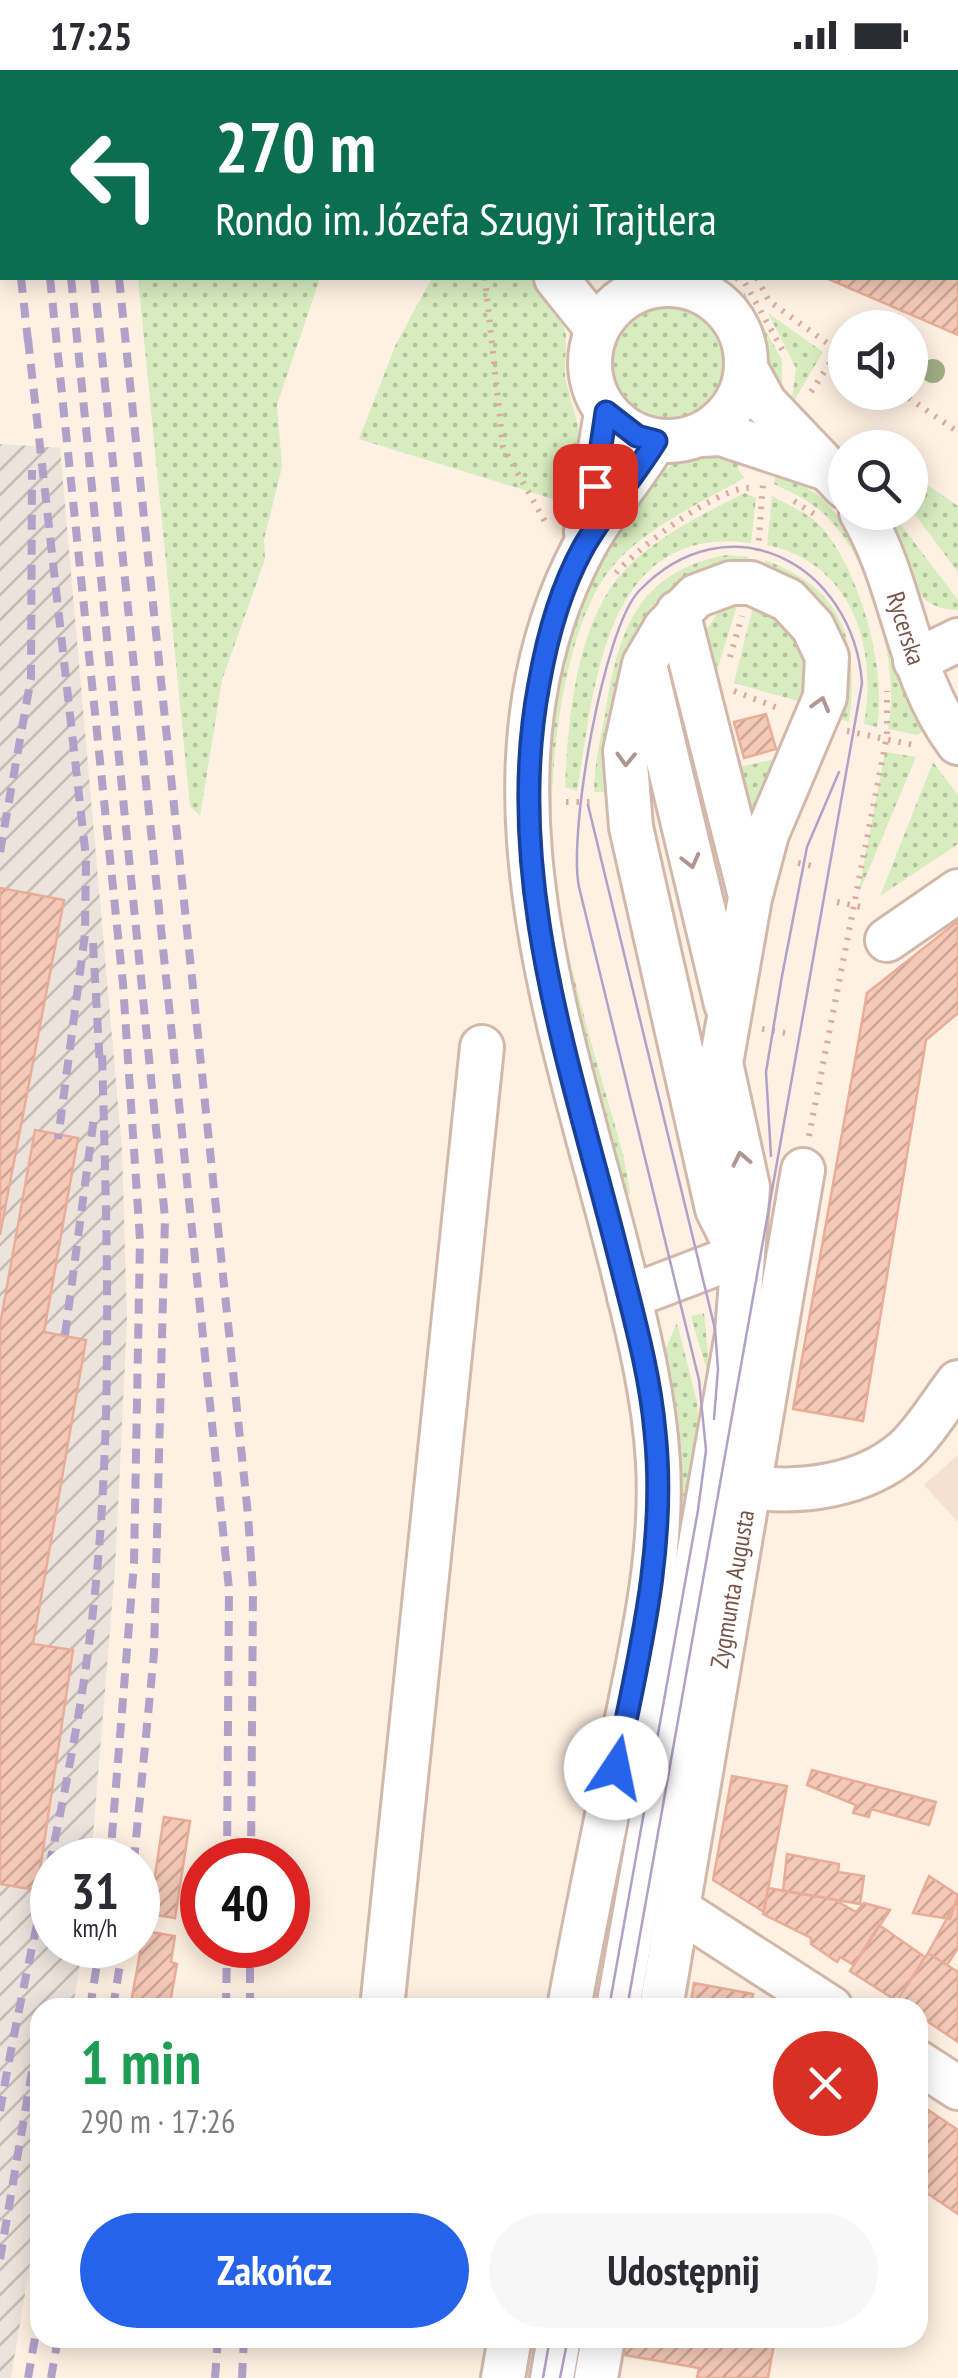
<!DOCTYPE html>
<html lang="pl">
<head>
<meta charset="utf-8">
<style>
	body { margin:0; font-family:"PT Sans Narrow",sans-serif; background:#f7f7f7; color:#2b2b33; height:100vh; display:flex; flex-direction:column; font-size:38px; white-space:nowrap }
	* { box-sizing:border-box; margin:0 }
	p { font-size:32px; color:#7c7c81 }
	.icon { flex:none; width:55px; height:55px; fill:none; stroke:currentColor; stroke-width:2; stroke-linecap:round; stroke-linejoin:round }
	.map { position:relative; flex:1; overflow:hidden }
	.details { position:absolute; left:30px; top:1928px; width:898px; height:350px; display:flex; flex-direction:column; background:#fff; border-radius:30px; box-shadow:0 5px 25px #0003 }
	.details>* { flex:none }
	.top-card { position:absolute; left:0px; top:0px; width:960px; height:210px; box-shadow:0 5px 25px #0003; background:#0b6e4f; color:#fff; overflow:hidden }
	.controls { position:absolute; left:828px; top:240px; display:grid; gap:20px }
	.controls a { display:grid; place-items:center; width:100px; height:100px; border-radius:50%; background:#fff; box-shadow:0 5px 25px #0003; font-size:50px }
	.speed { position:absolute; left:30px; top:1768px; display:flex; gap:20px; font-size:50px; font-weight:700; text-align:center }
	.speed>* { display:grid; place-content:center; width:130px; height:130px; border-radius:50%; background:#fff; box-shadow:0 5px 25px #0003; line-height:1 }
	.speed small { font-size:25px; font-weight:400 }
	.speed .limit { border:15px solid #d22; background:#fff; color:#111 }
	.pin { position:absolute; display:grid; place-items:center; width:85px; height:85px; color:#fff; margin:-42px; border-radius:20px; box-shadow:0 5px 15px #0006 }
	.me { position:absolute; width:110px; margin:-55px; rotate:11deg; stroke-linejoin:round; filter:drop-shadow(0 0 8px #0008) }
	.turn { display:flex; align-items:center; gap:35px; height:210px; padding:0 50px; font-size:45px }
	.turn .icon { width:130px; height:130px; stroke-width:2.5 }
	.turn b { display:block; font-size:70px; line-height:85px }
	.round { display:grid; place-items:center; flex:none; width:105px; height:105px; border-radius:52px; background:#f7f7f7 }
	.overview { display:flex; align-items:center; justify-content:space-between; height:170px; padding:0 50px }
	h1 { font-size:60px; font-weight:600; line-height:75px; color:#1e9e55 }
	.button { display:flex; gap:20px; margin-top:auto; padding:20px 50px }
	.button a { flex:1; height:115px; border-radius:60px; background:#2563eb; color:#fff; font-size:40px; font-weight:600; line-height:115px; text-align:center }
	.button a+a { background:#f7f7f7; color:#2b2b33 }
	.status { display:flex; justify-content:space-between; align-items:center; height:70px; padding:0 50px; background:#fff; direction:ltr }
	.status svg { height:28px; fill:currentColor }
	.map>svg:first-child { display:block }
	.residential { fill:#f6e0d0 }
	.industrial { fill:url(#industrial-furrows) }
	.grass { fill:url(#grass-dots) }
	.building { fill:url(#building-hatch); stroke:#e9ad97; stroke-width:2.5 }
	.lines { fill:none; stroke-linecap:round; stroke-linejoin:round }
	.minor-casing { stroke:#d2b8aa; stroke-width:48 }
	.major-casing { stroke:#dcd2cf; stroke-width:60 }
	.path { stroke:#daac9b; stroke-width:6; stroke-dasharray:2.5 8; stroke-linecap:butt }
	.minor { stroke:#fff; stroke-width:42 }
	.major { stroke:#ffcd98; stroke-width:55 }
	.tram { stroke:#b1a0c8; stroke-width:2.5 }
	.rail { stroke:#b1a0c8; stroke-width:8; stroke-dasharray:15 10; stroke-linecap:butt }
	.tree { fill:#a0ae86 }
	.oneway { stroke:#ad9790 }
	.route-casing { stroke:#184099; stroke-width:25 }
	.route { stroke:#2563eb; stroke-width:18 }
	.labels { text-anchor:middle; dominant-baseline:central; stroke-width:8; stroke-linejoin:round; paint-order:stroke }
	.street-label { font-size:25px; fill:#775246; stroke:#fff4ea }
</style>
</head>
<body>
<div class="status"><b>17:25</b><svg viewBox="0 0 49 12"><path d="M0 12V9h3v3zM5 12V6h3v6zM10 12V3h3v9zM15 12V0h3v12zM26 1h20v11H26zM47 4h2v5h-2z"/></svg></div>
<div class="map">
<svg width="958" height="2308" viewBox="0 0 958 2308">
	<defs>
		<pattern id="industrial-furrows" width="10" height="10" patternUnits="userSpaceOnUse" patternTransform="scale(2.5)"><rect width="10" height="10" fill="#ece3dd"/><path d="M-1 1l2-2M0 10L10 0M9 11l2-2" fill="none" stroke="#c4bbb5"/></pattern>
		<pattern id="grass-dots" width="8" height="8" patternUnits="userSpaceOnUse" patternTransform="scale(2.5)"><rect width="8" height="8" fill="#d7ecbf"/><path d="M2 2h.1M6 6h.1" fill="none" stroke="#b3c29d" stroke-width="1.8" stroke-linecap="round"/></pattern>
		<pattern id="building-hatch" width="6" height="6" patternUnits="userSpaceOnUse" patternTransform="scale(2.5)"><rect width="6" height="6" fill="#f5c9b7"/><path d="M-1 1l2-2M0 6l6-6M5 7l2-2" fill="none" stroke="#cba697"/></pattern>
	</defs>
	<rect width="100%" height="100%" fill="#fef0e2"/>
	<path class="residential" d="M958,1385V1452L924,1415Z"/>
	<path class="industrial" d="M0,374L60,378L122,1080L127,1250L115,1499L91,1790H52V1875H83L73,1937L40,1938V2133L11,2308H0Z"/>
	<path class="grass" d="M138,208H320L277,335L282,397L264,469L265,489L222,610L200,746L190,736Z
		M432,208H537L555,230L566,264L565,308L584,378L569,434L359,369L396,274Z
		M740,215L782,290V321L766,296L761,263Z
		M607 290a61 61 0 1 1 122 0a61 61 0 1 1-122 0Z
		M768,243L823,282L791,336L796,298Z
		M706,381L742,384L738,399L744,408C699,434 646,457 612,497C558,562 544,730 555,812C568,901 599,998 623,1084L630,1122L626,1133C570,908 489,692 613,472C638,429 654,393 706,381Z
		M777,398L822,428L853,464L926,659L917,665L888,659C901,601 873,498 833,453C817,434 795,424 774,414Z
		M910,403L958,436V502L910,438Z
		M745,423L756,428L751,473C602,453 595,620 577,721L565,717C568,652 575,563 617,509C649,470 701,445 745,423Z
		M772,426C790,436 811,444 824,460C861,506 887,599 877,657L864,654C878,578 853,493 767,475Z
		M885,443H892L958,530V540C905,540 899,483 885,443Z
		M726,485L749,487L748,496C611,502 622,617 608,722H594C594,696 600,671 605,645C618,564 635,502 726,485Z
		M765,490C846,520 859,573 849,652L837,648L764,499Z
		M738,532L713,614L705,562L720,539Z
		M754,533C802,559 811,580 805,633L734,613Z
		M885,682L916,687L858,825Z
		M781,688L751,749L734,698Z
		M933,692L958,725V774L880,826Z
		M704,1243L711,1315L691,1246Z
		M677,1253L697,1332L699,1368L601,1937L595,1938L638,1694L664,1283Z"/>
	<path class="building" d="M958,193V265L826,208H958Z
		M766,644L776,679L744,688L734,652Z
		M0,818L64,830L0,1165Z
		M958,851V943L926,970L863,1351L793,1339L867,923Z
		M35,1060L78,1068L44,1262L86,1270L33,1574L73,1580L37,1820L0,1814V1255Z
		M812,1700L936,1732L929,1755L871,1739L869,1747L853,1743L856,1735L807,1715Z
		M732,1706L787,1716L764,1842L713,1810Z
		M164,1747L190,1751L175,1848L149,1844Z
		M787,1784L839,1794L838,1802L864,1806L860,1834L783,1821Z
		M929,1806L958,1825L950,1849L913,1843Z
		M768,1818L833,1829L856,1842L864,1833L890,1840L854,1895L840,1887L837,1892L811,1874V1868L763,1844Z
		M958,1828V1878L947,1895L928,1883Z
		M879,1855L925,1887L897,1931L850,1901Z
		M144,1861L175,1866L171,1892L177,1894L169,1938H130Z
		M928,1883L958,1902V1972L918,1945V1938L897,1931Z
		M694,1913L753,1924L750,1938H690Z
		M918,2033L958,2060V2144L918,2117Z
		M627,2268H775L768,2308H697L699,2298L624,2285Z"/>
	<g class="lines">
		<g class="minor-casing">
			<g id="minor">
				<path d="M362,0L365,2"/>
				<path d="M799,2L800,0"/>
				<path d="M880,2L881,0"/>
				<path d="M556,208L597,259"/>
				<circle cx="668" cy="293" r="78"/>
				<path d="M747,300L765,333L845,417"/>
				<path d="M701,365L721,364L827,399"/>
				<path id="s1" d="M861,442C904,515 906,604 958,673"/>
				<path d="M586,462L606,343"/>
				<path d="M678,542L749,822"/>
				<path d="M915,591L958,570"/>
				<path d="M646,599L726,934"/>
				<path d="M887,870L958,821"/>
				<path d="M697,1039L721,993L750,828L767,764L825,627L827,587L813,557L788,530L751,513H731L696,526L665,558L644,594L625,681L631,757L717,1139L740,1185"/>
				<path d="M629,1227L740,1185"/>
				<path d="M750,1417C801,1424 864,1416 905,1380C925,1362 941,1334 958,1312"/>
				<path d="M678,1839L831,1938"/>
				<path d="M382,1938L482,977"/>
				<path d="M569,1938C586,1844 606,1751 625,1658C643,1570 663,1483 658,1392C654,1322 636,1253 619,1185C562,959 465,703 583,479C603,441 633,408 655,371"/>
				<path d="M618,1938L737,1264L748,1117L721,993"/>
				<path id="s2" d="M661,1938L803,1100"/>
				<path d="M918,1992L958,2018"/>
				<path d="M503,2308L510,2268"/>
				<path d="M552,2308L559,2268"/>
				<path d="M596,2308L603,2268"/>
			</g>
		</g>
		<g class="major-casing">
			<path id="major" d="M65,2L67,0
				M0,100L2,96"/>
		</g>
		<path class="path" d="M414,0L416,2
			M8,2L9,0
			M571,2L572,0
			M0,14L2,10
			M485,208L503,377L548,457
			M736,208L745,213L783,281
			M757,208L769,231L838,281L807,328
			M900,322L958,362
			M794,431L817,446
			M758,481L763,414
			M616,503C638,478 721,412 756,418
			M730,587L742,546
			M734,621L783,640
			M847,661L914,675
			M566,732H593
			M798,793L817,797
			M837,832L866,838
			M762,959L786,963
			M809,1066L887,666V621"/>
		<use href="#minor" class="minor"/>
		<use href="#major" class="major"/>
		<path class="tram" d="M588,735L715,1259L718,1299L714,1349
			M771,1086L766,1002L782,906L807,777L839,702
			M609,1938L698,1440L706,1380L699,1310L579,817C568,764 603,559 639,521C728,428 853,493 862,613L627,1938
			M543,2308L550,2268
			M560,2308L568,2268"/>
		<path class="rail" d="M24,0L25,2
			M46,0V2
			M69,0L70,2
			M94,0V2
			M21,208L29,280
			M50,208L123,914L140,1170L134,1493L110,1790
			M71,208L165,1148L154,1583L134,1790
			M94,208L229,1519L227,1790
			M119,208L248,1445L253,1520L251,1790
			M28,269L86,788L85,864L58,1069
			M0,782L31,608L32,400
			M93,873L100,997
			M65,1265L94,1047
			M90,1938L100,1875
			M113,1938L123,1875
			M226,1938L227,1875
			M250,1938V1875
			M0,2041C28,1877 73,1715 92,1550C114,1361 107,1172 102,982
			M0,2189L37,1972
			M28,2308L40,2239
			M51,2308L58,2268
			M215,2308L218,2268
			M242,2308L244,2268"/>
	</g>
	<circle class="tree" cx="933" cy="301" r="12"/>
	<defs><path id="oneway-chevron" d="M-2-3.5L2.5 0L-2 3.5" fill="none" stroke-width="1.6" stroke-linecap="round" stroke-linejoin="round" transform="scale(2.5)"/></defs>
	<g class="oneway">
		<use href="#oneway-chevron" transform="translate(821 634) rotate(-74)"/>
		<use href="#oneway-chevron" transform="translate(626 689) rotate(92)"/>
		<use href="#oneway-chevron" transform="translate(691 791) rotate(76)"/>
		<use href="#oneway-chevron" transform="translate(741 1089) rotate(-102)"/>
	</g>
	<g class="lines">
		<g class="route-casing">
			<path id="route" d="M595,416L606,342L637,366L656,371C633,408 604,441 583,478C561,518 547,568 539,614C502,809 573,1003 620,1192C634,1248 650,1304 655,1362C667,1476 639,1586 616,1698"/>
		</g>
		<use href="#route" class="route"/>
	</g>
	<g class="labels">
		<g class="street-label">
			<text stroke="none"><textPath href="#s1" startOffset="125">Rycerska</textPath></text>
			<text stroke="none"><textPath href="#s2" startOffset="425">Zygmunta Augusta</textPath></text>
		</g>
	</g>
</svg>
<div class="controls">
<a><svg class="icon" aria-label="sound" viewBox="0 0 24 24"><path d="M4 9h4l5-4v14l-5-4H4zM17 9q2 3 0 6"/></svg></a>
<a><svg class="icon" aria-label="search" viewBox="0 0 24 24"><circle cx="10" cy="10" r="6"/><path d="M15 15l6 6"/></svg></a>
</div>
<div class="speed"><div>31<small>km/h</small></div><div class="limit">40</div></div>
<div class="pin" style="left:595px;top:416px;background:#d93025"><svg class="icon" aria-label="arrive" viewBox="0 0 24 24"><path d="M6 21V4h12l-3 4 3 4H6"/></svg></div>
<svg class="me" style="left:616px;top:1698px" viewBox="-20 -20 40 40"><circle r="19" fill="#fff"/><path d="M0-13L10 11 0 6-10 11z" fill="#2563eb"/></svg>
<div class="top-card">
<div class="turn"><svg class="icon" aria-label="left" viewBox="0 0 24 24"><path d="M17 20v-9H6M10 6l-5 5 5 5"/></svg><div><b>270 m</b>Rondo im. Józefa Szugyi Trajtlera</div></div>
</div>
<section class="details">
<div class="overview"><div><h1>1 min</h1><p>290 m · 17:26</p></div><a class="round" style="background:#d93025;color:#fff"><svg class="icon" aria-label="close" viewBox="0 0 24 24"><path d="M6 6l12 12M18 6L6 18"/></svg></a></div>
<div class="button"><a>Zakończ</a><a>Udostępnij</a></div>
</section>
</div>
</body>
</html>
